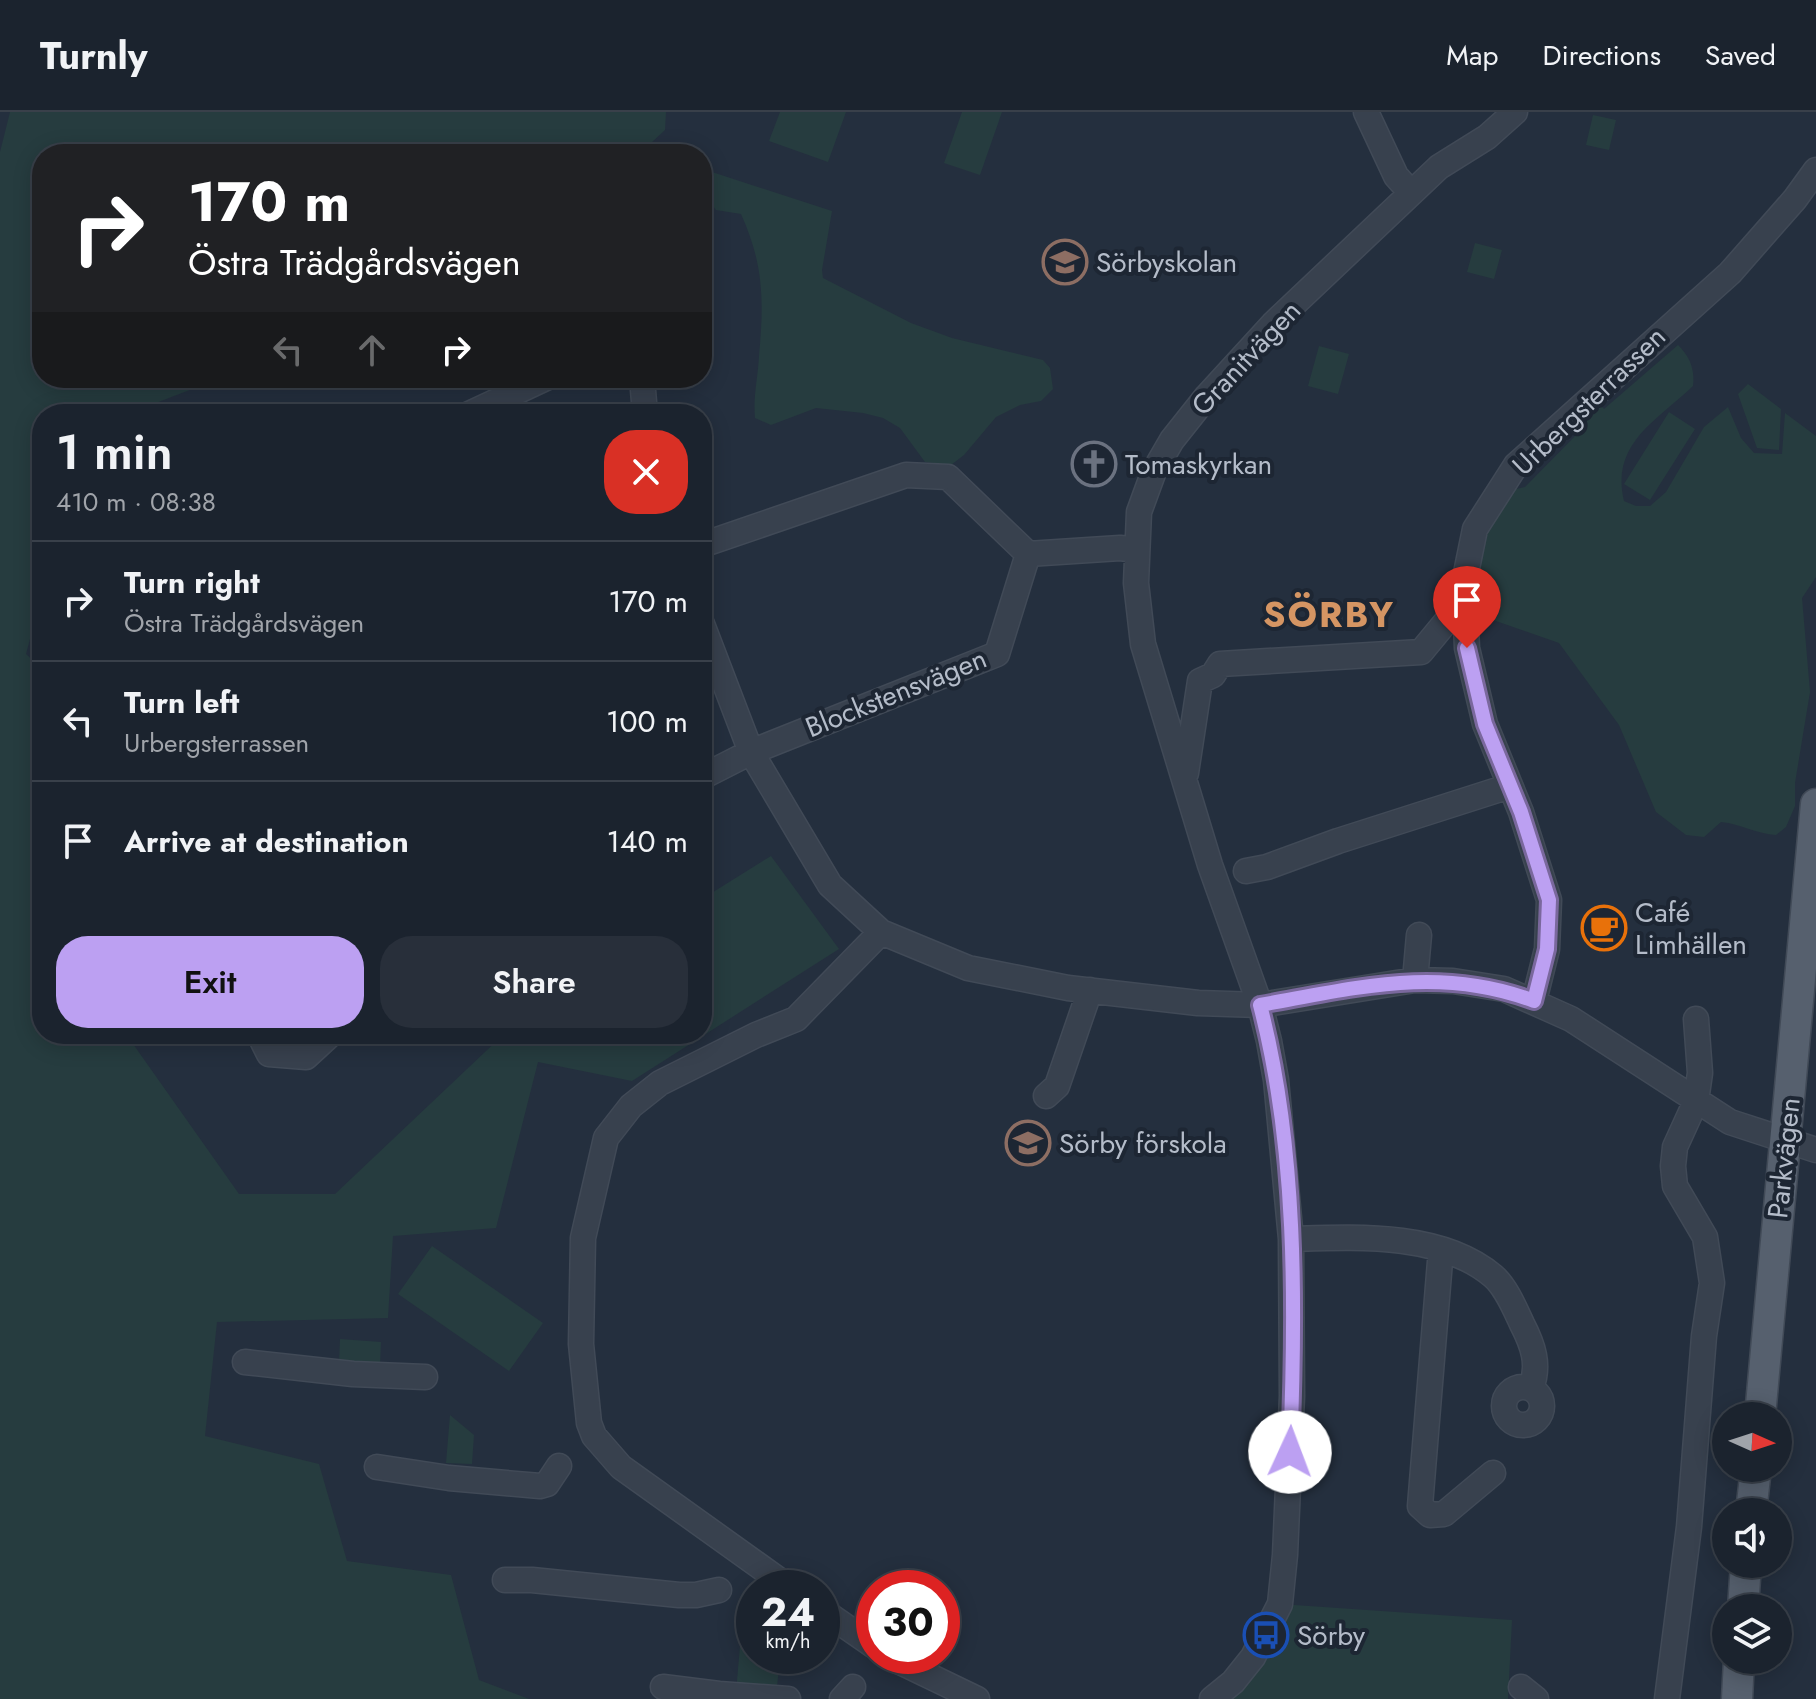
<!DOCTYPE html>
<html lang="en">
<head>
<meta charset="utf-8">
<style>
	body { margin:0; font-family:Jost,sans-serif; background:#282f3a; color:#f1f3f6; height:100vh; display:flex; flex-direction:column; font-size:30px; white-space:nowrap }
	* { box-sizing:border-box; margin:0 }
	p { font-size:26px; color:#a0a4aa }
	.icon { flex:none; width:44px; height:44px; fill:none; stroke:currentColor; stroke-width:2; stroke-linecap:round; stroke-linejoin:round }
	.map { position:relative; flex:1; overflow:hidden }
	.details { position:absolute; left:32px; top:292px; width:680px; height:640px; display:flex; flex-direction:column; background:#1b232e; border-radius:32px; box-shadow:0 4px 20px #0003,0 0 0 2px #39404a }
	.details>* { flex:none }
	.banner { position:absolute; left:32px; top:32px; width:680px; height:244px; border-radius:32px; box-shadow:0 4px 20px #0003,0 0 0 2px #39404a; background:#202124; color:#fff; overflow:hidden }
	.needle { width:52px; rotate:93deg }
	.tools { position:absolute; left:1712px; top:1290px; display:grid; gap:16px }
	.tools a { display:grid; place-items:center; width:80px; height:80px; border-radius:50%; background:#1b232e; box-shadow:0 4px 20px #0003,0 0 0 2px #39404a; font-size:40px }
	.speed { position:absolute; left:736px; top:1458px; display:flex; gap:16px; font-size:40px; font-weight:700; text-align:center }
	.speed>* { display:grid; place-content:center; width:104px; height:104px; border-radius:50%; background:#1b232e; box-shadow:0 4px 20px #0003,0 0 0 2px #39404a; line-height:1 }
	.speed small { font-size:20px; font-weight:400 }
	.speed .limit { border:12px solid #d22; background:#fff; color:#111 }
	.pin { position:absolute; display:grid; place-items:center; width:68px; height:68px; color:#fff; margin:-82px -34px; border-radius:50% 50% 50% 0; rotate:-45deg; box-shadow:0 0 8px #0007 }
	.pin .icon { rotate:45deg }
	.me { position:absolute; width:88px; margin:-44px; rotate:2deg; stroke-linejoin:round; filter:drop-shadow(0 0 6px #0008) }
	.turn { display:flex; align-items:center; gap:28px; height:168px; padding:0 24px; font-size:36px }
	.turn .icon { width:104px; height:104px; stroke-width:2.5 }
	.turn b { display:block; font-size:56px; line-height:68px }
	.lanes { display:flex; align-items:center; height:76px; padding:0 24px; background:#0003; justify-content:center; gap:40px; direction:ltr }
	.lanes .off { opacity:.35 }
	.round { display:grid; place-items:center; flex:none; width:84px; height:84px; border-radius:32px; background:#282f3a }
	.overview { display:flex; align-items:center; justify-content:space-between; height:136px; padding:0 24px }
	h1 { font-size:48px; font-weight:600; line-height:60px }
	.action { display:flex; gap:16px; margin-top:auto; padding:16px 24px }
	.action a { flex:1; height:92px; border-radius:32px; background:#bca0f2; color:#111; font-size:32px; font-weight:600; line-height:92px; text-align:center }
	.action a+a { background:#282f3a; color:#f1f3f6 }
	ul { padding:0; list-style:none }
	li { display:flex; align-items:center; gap:24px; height:120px; padding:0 24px; border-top:2px solid #39404a }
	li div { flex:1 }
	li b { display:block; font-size:30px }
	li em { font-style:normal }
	header { display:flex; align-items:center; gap:48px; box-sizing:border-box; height:112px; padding:0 40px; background:#1b232e; border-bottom:2px solid #39404a }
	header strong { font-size:38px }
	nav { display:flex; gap:44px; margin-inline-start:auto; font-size:28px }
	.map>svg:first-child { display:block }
	.green { fill:#263c3f }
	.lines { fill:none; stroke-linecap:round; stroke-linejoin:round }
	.minor-casing { stroke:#414a57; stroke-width:27 }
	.major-casing { stroke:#414a57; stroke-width:33 }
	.minor { stroke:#38414e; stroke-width:24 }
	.major { stroke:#56606e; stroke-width:30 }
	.route-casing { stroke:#7a689d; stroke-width:20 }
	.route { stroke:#bca0f2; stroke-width:14 }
	.labels { text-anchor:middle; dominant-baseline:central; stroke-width:8; stroke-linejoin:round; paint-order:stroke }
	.poi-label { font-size:28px; fill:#b4bcc9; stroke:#1d2633; text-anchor:start }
	.street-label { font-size:28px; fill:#b4bcc9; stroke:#1d2633 }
	.district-label { font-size:36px; font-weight:bold; letter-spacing:2px; fill:#d59563; stroke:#1d2633 }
</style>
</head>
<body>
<header>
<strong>Turnly</strong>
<nav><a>Map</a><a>Directions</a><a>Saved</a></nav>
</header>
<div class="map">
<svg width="1816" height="1587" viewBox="0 0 1816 1587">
	<rect width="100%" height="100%" fill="#242f3e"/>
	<path class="green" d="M10,0H666L665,18L639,42H42V266H221L127,302H42V482L26,542L42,557V922H126L239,1082H335L504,922H702V787L771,744L839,837L632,969L538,950L496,1116L393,1124L388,1206L217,1210L205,1324L319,1352L347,1449L451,1463L479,1568L529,1587H0V40Z
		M780,0H846L828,50L769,29Z
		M962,0H1002L980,63L944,51Z
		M1593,3L1616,8L1609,38L1586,33Z
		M712,60L832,99L822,158L823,166L911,211L952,226L1043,248L1050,256L1053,277L1041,289L1020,293L996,305L964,343L951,353L925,350L900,316L883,306L863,301L816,296L771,313L755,306C753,284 758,265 759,244C764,189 764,153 741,102L716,98L706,86Z
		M1475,131L1502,138L1494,167L1467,160Z
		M1678,233C1690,245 1695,257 1693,274C1658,308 1610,331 1624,389L1636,394H1650L1666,380L1704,315L1728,295L1741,326L1754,341L1782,342L1785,301L1816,324V465L1802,486L1810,580L1795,671V694L1786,715L1776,723C1757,722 1741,712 1721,710L1704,725L1686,723L1656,700L1619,613L1559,531L1473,501C1468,459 1488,416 1507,379L1525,375L1580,319L1570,308L1593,285L1604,297Z
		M1319,234L1349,242L1338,282L1308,274Z
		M1748,272L1781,297L1779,338L1757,336L1738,282Z
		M1669,300L1695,317L1650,388L1624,372Z
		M432,1134L543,1211L509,1259L398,1182Z
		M340,1227L381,1230L380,1254L339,1252Z
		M450,1303L474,1323L472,1352L446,1351Z
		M1280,1492L1512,1508L1508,1587H1212Z
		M742,1511L754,1522V1544H776L780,1547L776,1584L736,1580Z"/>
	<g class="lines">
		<g class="minor-casing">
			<path id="minor" d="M1366,0L1396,64L1411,81
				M642,266L645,302
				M469,302L546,266
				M702,433L906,363L948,365L1028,442L1120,436L1137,438
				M702,512L751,640L830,773L881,820L968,856L1068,876L1198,891L1260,893L1415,868L1453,869L1504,877L1571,907L1730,1010L1816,1038
				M1186,661L1200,569L1213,563L1220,552L1421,540L1464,488
				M702,665L751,640L997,542L1028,442
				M1246,759L1267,755L1338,729L1510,674
				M1415,868L1419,823
				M1534,889L1547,837L1549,788L1521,700L1485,612L1467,536L1464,471L1475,417L1516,353L1730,161L1795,87L1816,58
				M259,922L269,942L306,945L331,922
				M1046,984L1057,974L1090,878
				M1291,1127C1356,1125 1441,1120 1493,1164C1506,1175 1515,1197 1522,1212C1533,1233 1540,1253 1531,1276
				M1441,1137L1420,1394L1430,1403L1444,1402L1493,1361
				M245,1250L353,1262L425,1265
				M1504 1294a19 19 0 1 1 38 0a19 19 0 1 1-38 0Z
				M377,1355L449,1366L540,1374L547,1372L559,1354
				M505,1468H532L679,1483H696L719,1478
				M790,1476L621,1355L594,1324L589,1311L581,1232L583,1126L606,1026L631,994L660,971L756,923L796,907L881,820
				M822,1498L874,1534
				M888,1544L977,1587
				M663,1575L719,1582L788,1587
				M1521,1575L1536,1587
				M842,1587L853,1575
				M1212,1587L1233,1570L1253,1545L1280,1492L1285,1443L1292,1284L1291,1127L1276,968L1269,929L1260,893L1210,753L1143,532L1136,471L1139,400L1154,359L1172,328L1207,284L1273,212L1439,55L1487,25L1515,0
				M1667,1587L1689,1415L1704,1224L1712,1171L1705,1125L1675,1074L1673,1054L1675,1035L1696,989L1700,961L1696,907"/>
		</g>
		<g class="major-casing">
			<path id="major" d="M1760,1304L1816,692
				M1751,1400L1756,1356
				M1743,1496L1746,1452
				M1737,1587L1739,1548"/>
		</g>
		<use href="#minor" class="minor"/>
		<use href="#major" class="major"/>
	</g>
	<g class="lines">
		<g class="route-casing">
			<path id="route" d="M1290,1340C1296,1195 1297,1034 1260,893C1356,876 1439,853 1534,889L1547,837L1549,788L1521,700L1485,612L1467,536"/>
		</g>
		<use href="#route" class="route"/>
	</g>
	<defs>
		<g id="school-ring" transform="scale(2.3)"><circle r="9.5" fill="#1d2633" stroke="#8d6e63" stroke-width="1.5"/><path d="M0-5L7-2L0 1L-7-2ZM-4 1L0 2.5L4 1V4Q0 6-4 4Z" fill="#8d6e63"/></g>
		<g id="church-ring" transform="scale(2.3)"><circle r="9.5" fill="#1d2633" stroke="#6b7280" stroke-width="1.5"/><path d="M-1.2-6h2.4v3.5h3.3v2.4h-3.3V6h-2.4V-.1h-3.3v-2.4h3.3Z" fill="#6b7280"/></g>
		<g id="cafe-ring" transform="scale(2.3)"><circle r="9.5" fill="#1d2633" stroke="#e8710a" stroke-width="1.5"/><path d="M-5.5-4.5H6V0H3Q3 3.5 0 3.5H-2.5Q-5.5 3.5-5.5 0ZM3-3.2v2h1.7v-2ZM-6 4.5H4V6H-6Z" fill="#e8710a"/></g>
		<g id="bus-ring" transform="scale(2.3)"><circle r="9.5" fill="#1d2633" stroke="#1a4fb4" stroke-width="1.5"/><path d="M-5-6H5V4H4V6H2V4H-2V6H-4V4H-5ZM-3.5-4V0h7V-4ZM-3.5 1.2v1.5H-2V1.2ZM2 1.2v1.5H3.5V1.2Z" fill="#1a4fb4"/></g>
	</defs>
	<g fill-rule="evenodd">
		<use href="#school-ring" x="1065" y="150"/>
		<use href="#church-ring" x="1094" y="352"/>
		<use href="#cafe-ring" x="1604" y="816"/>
		<use href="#school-ring" x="1028" y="1031"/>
		<use href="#bus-ring" x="1266" y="1523"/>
	</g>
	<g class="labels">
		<g class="poi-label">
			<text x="1096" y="150">Sörbyskolan</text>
			<text x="1125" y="352">Tomaskyrkan</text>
			<text x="1635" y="800">Café<tspan x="1635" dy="32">Limhällen</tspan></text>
			<text x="1059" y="1031">Sörby förskola</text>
			<text x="1297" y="1523">Sörby</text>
		</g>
		<g class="street-label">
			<text transform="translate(1246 246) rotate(-47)">Granitvägen</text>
			<text transform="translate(1589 289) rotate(-44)">Urbergsterrassen</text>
			<text transform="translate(896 581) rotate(-22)">Blockstensvägen</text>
			<text transform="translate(1784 1046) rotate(-84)">Parkvägen</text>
		</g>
		<g class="district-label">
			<text x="1329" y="502">SÖRBY</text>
		</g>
	</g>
</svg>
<div class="tools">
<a><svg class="needle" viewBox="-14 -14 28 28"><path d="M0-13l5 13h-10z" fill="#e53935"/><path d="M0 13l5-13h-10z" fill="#a0a4aa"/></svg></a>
<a><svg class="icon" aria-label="sound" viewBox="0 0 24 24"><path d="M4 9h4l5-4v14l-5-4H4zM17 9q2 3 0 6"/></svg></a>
<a><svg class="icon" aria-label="layers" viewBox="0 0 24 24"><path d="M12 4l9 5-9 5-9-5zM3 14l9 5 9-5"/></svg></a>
</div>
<div class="speed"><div>24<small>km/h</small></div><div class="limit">30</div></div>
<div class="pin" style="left:1467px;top:536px;background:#d93025"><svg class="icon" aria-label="arrive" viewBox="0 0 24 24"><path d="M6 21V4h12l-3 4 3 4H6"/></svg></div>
<svg class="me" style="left:1290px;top:1340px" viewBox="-20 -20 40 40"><circle r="19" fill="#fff"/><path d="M0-13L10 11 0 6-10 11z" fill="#bca0f2"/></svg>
<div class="banner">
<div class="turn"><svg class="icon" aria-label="right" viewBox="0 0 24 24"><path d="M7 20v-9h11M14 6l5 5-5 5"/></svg><div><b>170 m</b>Östra Trädgårdsvägen</div></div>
<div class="lanes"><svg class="icon off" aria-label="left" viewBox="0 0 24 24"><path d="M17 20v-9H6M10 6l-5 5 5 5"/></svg><svg class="icon off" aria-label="ahead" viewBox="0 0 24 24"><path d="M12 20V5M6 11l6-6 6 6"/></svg><svg class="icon" aria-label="right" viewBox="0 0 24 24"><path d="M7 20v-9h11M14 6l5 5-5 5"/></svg></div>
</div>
<section class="details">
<div class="overview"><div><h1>1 min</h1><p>410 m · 08:38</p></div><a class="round" style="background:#d93025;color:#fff"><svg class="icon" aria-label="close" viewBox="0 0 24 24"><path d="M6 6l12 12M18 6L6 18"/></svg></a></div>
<ul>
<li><svg class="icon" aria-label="right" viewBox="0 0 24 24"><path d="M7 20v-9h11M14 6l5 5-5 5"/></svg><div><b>Turn right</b><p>Östra Trädgårdsvägen</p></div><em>170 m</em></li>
<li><svg class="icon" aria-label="left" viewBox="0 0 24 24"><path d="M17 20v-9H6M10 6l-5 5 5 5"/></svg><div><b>Turn left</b><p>Urbergsterrassen</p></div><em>100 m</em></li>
<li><svg class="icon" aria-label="arrive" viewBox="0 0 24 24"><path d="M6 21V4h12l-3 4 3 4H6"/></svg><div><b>Arrive at destination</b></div><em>140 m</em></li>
</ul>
<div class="action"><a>Exit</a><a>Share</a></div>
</section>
</div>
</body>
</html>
